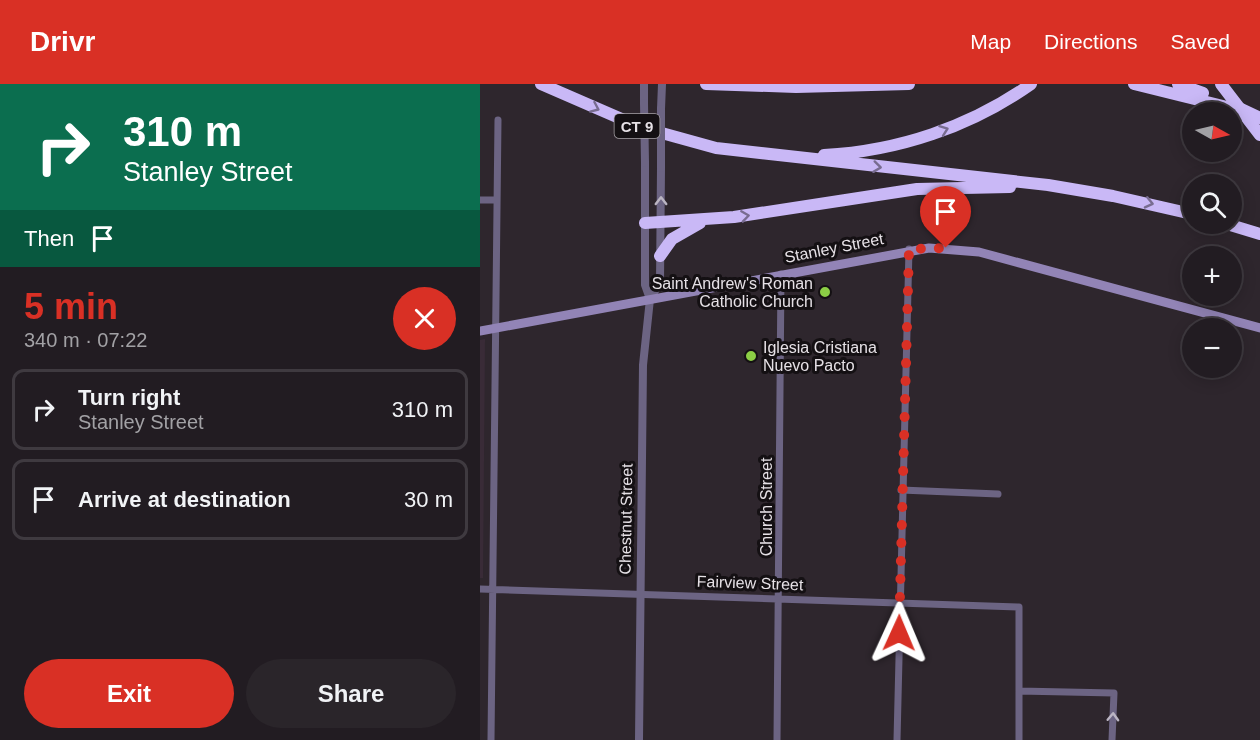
<!DOCTYPE html>
<html lang="en">
<head>
<meta charset="utf-8">
<style>
	body { margin:0; font-family:Arial,sans-serif; background:#2a252a; color:#f1f3f6; height:100vh; display:flex; flex-direction:column; font-size:22px; white-space:nowrap }
	* { box-sizing:border-box; margin:0 }
	p { font-size:20px; color:#a2a1a5 }
	.icon { flex:none; width:33px; height:33px; fill:none; stroke:currentColor; stroke-width:2; stroke-linecap:round; stroke-linejoin:round }
	.map { position:relative; flex:1; overflow:hidden }
	.sheet { display:flex; flex-direction:column; background:#221c22; width:480px }
	.sheet>* { flex:none }
	.guide { background:#0b6e4f; color:#fff; overflow:hidden }
	.needle { width:39px; rotate:98deg }
	.controls { position:absolute; left:702px; top:18px; display:grid; gap:12px }
	.controls a { display:grid; place-items:center; width:60px; height:60px; border-radius:50%; background:#221c22; box-shadow:0 3px 15px #0003,0 0 0 2px #3f3a40; font-size:30px }
	.pin { position:absolute; display:grid; place-items:center; width:51px; height:51px; color:#fff; margin:-62px -26px; border-radius:50% 50% 50% 0; rotate:-45deg; box-shadow:0 0 6px #0007 }
	.pin .icon { rotate:45deg }
	.me { position:absolute; width:66px; margin:-33px; rotate:1deg; stroke-linejoin:round; filter:drop-shadow(0 0 4px #0008) }
	.turn { display:flex; align-items:center; gap:21px; height:126px; padding:0 24px; font-size:27px }
	.turn .icon { width:78px; height:78px; stroke-width:2.5 }
	.turn b { display:block; font-size:42px; line-height:51px }
	.then { display:flex; align-items:center; height:57px; padding:0 24px; background:#0003; gap:12px; font-size:22px }
	.round { display:grid; place-items:center; flex:none; width:63px; height:63px; border-radius:32px; background:#2a252a }
	.summary { display:flex; align-items:center; justify-content:space-between; height:102px; padding:0 24px }
	h1 { font-size:36px; font-weight:700; line-height:45px; color:#d93025 }
	.primary-button { display:flex; gap:12px; margin-top:auto; padding:12px 24px }
	.primary-button a { flex:1; height:69px; border-radius:36px; background:#d93025; color:#fff; font-size:24px; font-weight:700; line-height:69px; text-align:center }
	.primary-button a+a { background:#2a252a; color:#f1f3f6 }
	ul { padding:0; list-style:none }
	li { display:flex; align-items:center; gap:18px; height:81px; margin:0 12px 9px; padding:0 12px; border:3px solid #3f3a40; border-radius:12px }
	li div { flex:1 }
	li b { display:block; font-size:22px }
	li em { font-style:normal }
	header { display:flex; align-items:center; gap:36px; box-sizing:border-box; height:84px; padding:0 30px; background:#d93025; color:#fff }
	header strong { font-size:28px }
	nav { display:flex; gap:33px; margin-inline-start:auto; font-size:21px }
	main { display:flex; flex:1; min-height:0 }
	.map>svg:first-child { display:block }
	.built { fill:#392b37 }
	.lines { fill:none; stroke-linecap:round; stroke-linejoin:round }
	.minor { stroke:#6c6483; stroke-width:7 }
	.tertiary { stroke:#6c6483; stroke-width:8 }
	.secondary { stroke:#9284b6; stroke-width:9 }
	.motorway { stroke:#c9b8f6; stroke-width:12 }
	.tertiary-bridge { stroke:#6c6483; stroke-width:8 }
	.motorway-bridge { stroke:#c9b8f6; stroke-width:12 }
	.oneway { stroke:#786c90 }
	.oneway2 { stroke:#bbb5c3 }
	.route { stroke:#d93025; stroke-width:10; stroke-dasharray:0 18 }
	.poi-dot { fill:#8cce45; stroke:#141013; stroke-width:2 }
	.labels { text-anchor:middle; dominant-baseline:central; stroke-width:6; stroke-linejoin:round; paint-order:stroke }
	.shield { fill:#141013; stroke:#a7a2a7; stroke-width:1.5 }
	.shield-label { font-size:15px; font-weight:bold; fill:#e6e1e6 }
	.street-label { font-size:16px; fill:#e6e1e6; stroke:#141013 }
	.poi-label { font-size:16px; fill:#e6e1e6; stroke:#141013; text-anchor:end }
</style>
</head>
<body>
<header>
<strong>Drivr</strong>
<nav><a>Map</a><a>Directions</a><a>Saved</a></nav>
</header>
<main>
<section class="sheet">
<div class="guide">
<div class="turn"><svg class="icon" aria-label="right" viewBox="0 0 24 24"><path d="M7 20v-9h11M14 6l5 5-5 5"/></svg><div><b>310 m</b>Stanley Street</div></div>
<div class="then">Then<svg class="icon" aria-label="arrive" viewBox="0 0 24 24"><path d="M6 21V4h12l-3 4 3 4H6"/></svg></div>
</div>
<div class="summary"><div><h1>5 min</h1><p>340 m · 07:22</p></div><a class="round" style="background:#d93025;color:#fff"><svg class="icon" aria-label="close" viewBox="0 0 24 24"><path d="M6 6l12 12M18 6L6 18"/></svg></a></div>
<ul>
<li><svg class="icon" aria-label="right" viewBox="0 0 24 24"><path d="M7 20v-9h11M14 6l5 5-5 5"/></svg><div><b>Turn right</b><p>Stanley Street</p></div><em>310 m</em></li>
<li><svg class="icon" aria-label="arrive" viewBox="0 0 24 24"><path d="M6 21V4h12l-3 4 3 4H6"/></svg><div><b>Arrive at destination</b></div><em>30 m</em></li>
</ul>
<div class="primary-button"><a>Exit</a><a>Share</a></div>
</section>
<div class="map">
<svg width="780" height="656" viewBox="0 0 780 656">
	<rect width="100%" height="100%" fill="#2e262d"/>
	<path class="built" d="M5,255L3,494H0V256Z"/>
	<g class="lines">
		<path class="minor" d="M0,116H16
			M421,406L518,410
			M0,505L539,523V656
			M539,607L634,609L632,656
			M11,656L18,36
			M297,656L301,190
			M417,656L429,165"/>
		<path class="tertiary" d="M164,19V0
			M181,25L182,0
			M170,215L180,199L181,84
			M159,656L163,281L170,215L165,201V79"/>
		<path class="secondary" d="M0,247L449,164L499,168L780,244"/>
		<path class="motorway" d="M61,0L160,43L236,64L568,101L633,112L712,130
			M226,0L316,3L429,0
			M654,0L767,28
			M698,0L723,9
			M761,25L780,34
			M344,71C418,67 490,43 551,0
			M165,139L254,133L437,105L530,103
			M747,140L780,150
			M180,172L192,155L220,139"/>
		<path class="tertiary-bridge" d="M164,19L165,79
			M181,84V25"/>
		<path class="motorway-bridge" d="M741,0L780,51"/>
	</g>
	<defs><path id="oneway-chevron" d="M-2-3.5L2.5 0L-2 3.5" fill="none" stroke-width="1.6" stroke-linecap="round" stroke-linejoin="round" transform="scale(1.5)"/></defs>
	<g class="oneway">
		<use href="#oneway-chevron" transform="translate(115 24) rotate(24)"/>
		<use href="#oneway-chevron" transform="translate(464 46) rotate(-20)"/>
		<use href="#oneway-chevron" transform="translate(397 83) rotate(7)"/>
		<use href="#oneway-chevron" transform="translate(669 119) rotate(13)"/>
		<use href="#oneway-chevron" transform="translate(265 132) rotate(-8)"/>
	</g>
	<g class="oneway2">
		<use href="#oneway-chevron" transform="translate(181 117) rotate(-90)"/>
		<use href="#oneway-chevron" transform="translate(633 633) rotate(-88)"/>
	</g>
	<g class="lines">
		<path class="route" d="M419,549L429,165L466,164"/>
	</g>
	<g class="poi-dot">
		<circle cx="345" cy="208" r="6"/>
		<circle cx="271" cy="272" r="6"/>
	</g>
	<g class="labels">
		<rect class="shield" x="134.5" y="30" width="45" height="24" rx="4.5"/>
		<g class="shield-label">
			<text x="157" y="42">CT 9</text>
		</g>
		<g class="street-label">
			<text transform="translate(354 164) rotate(-11)">Stanley Street</text>
			<text transform="translate(286 423) rotate(-90)">Church Street</text>
			<text transform="translate(146 435) rotate(-89)">Chestnut Street</text>
			<text transform="translate(270 499) rotate(2)">Fairview Street</text>
		</g>
		<g class="poi-label">
			<text x="333" y="199">Saint Andrew's Roman<tspan x="333" dy="18">Catholic Church</tspan></text>
			<text x="283" y="263" text-anchor="start">Iglesia Cristiana<tspan x="283" dy="18">Nuevo Pacto</tspan></text>
		</g>
	</g>
</svg>
<div class="controls">
<a><svg class="needle" viewBox="-14 -14 28 28"><path d="M0-13l5 13h-10z" fill="#e53935"/><path d="M0 13l5-13h-10z" fill="#a2a1a5"/></svg></a>
<a><svg class="icon" aria-label="search" viewBox="0 0 24 24"><circle cx="10" cy="10" r="6"/><path d="M15 15l6 6"/></svg></a>
<a>+</a>
<a>−</a>
</div>
<div class="pin" style="left:466px;top:164px;background:#d93025"><svg class="icon" aria-label="arrive" viewBox="0 0 24 24"><path d="M6 21V4h12l-3 4 3 4H6"/></svg></div>
<svg class="me" style="left:419px;top:549px" viewBox="-20 -20 40 40"><path d="M0-17L14 15 0 8-14 15z" fill="#d93025" stroke="#fff" stroke-width="4"/></svg>
</div>
</main>
</body>
</html>
